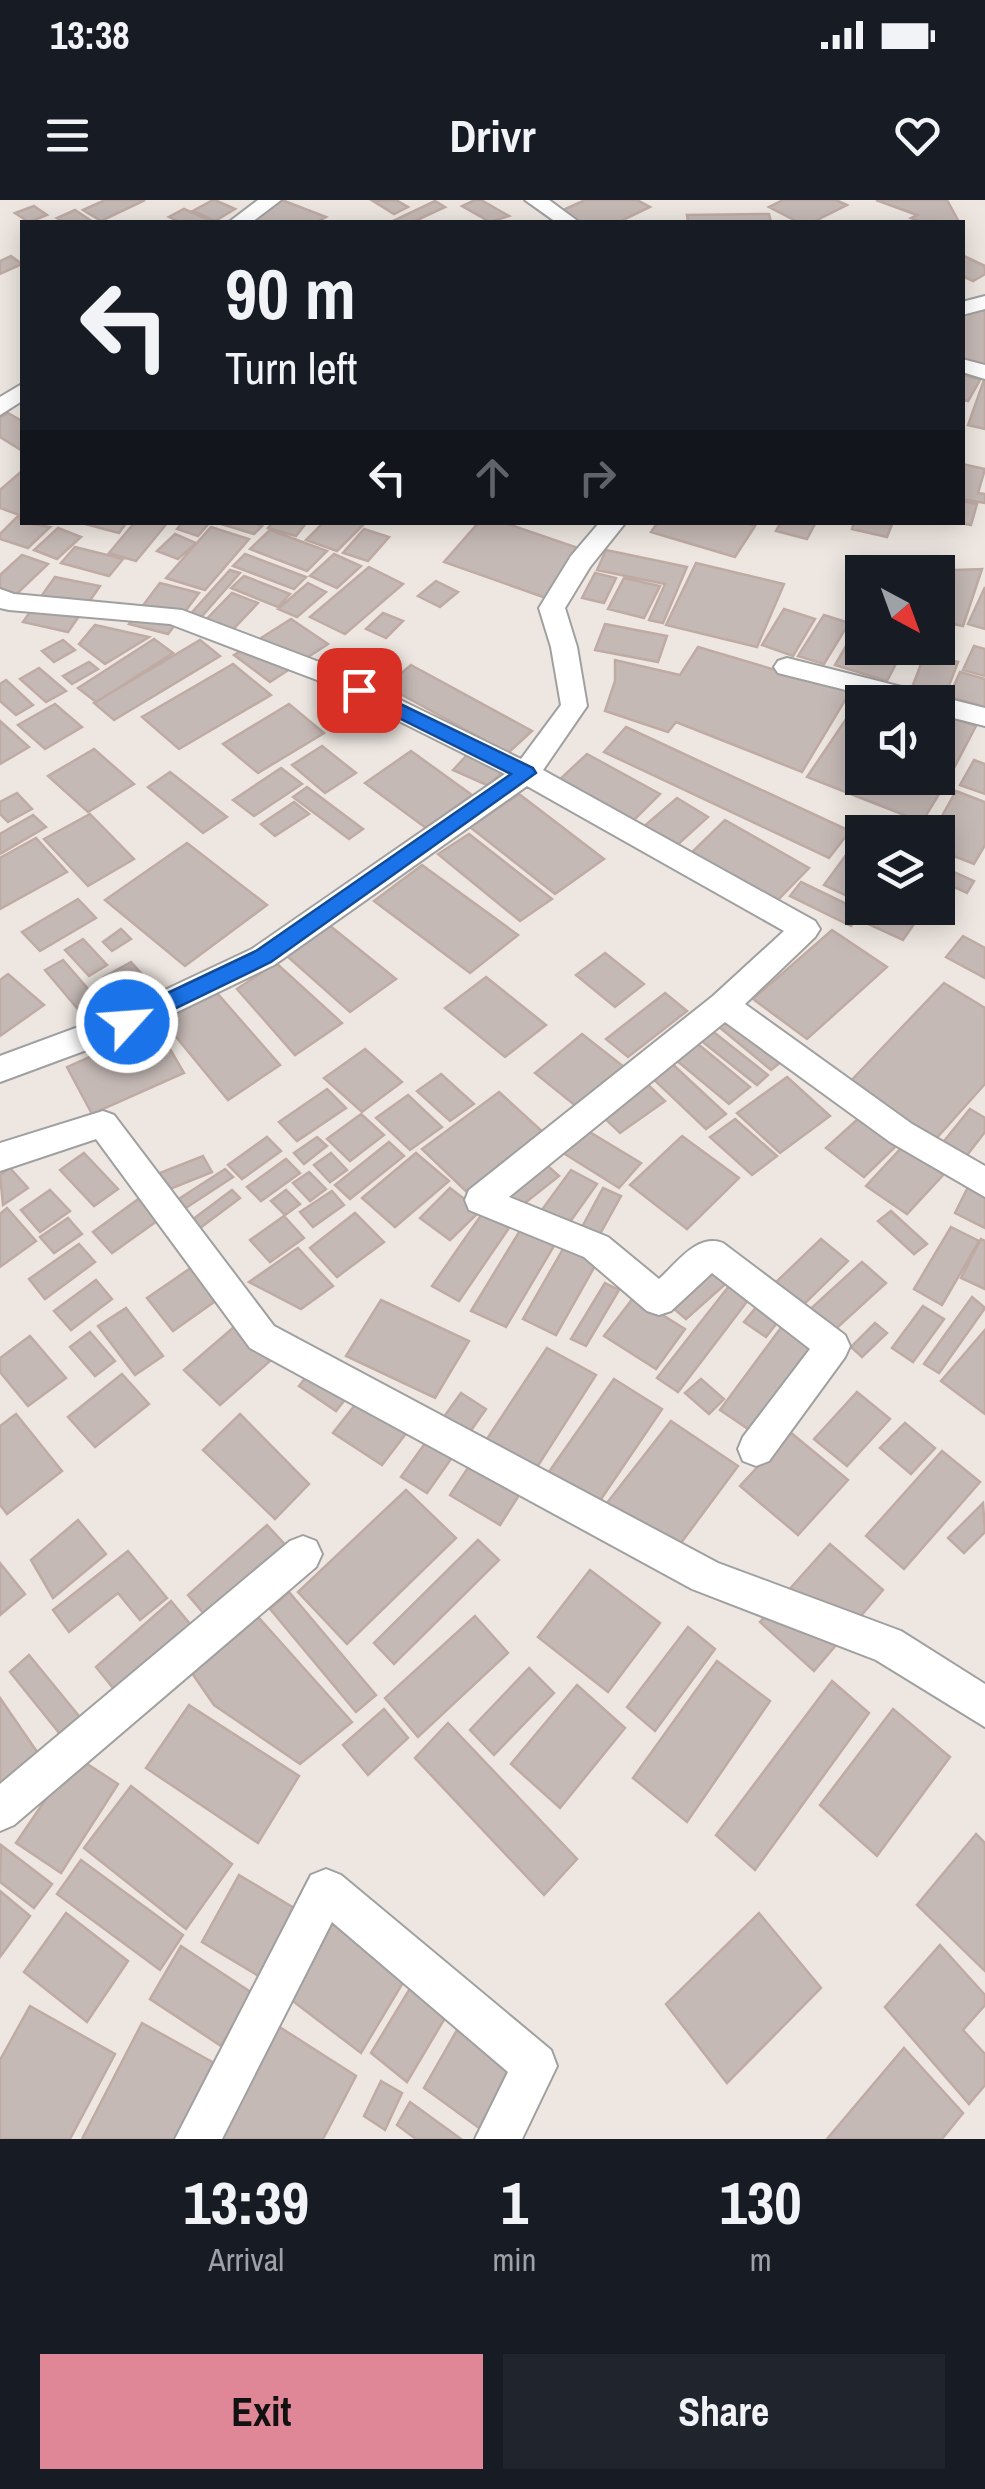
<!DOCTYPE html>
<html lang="en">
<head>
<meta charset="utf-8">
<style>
	body { margin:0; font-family:"Archivo Narrow",sans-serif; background:#20242c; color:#f1f3f6; height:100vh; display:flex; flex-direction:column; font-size:38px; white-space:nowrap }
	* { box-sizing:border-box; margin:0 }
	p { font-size:32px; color:#9ea1a6 }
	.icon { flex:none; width:55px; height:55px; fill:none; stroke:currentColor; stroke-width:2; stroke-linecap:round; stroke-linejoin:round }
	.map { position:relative; height:1939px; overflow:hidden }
	.panel { display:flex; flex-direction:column; background:#171b24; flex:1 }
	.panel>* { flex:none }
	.banner { position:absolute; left:20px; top:20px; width:945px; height:305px; border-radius:0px; box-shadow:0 5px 25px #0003; background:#171b24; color:#f1f3f6; overflow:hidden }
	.needle { width:65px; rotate:139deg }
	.tools { position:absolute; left:845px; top:355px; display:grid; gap:20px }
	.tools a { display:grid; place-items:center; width:110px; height:110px; border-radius:0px; background:#171b24; box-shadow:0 5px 25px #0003; font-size:50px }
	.pin { position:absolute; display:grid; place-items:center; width:85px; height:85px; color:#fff; margin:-42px; border-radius:20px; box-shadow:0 5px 15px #0006 }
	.me { position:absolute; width:110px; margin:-55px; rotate:64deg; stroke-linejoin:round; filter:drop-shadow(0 0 8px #0008) }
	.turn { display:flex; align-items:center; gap:35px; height:210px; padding:0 40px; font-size:45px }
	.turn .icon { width:130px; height:130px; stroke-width:2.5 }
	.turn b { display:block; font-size:70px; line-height:85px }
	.lanes { display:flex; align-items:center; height:95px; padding:0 40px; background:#0003; justify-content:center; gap:50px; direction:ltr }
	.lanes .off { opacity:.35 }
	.eta { display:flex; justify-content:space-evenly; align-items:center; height:170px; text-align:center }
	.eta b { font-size:60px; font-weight:700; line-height:70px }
	.button { display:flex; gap:20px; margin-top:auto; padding:20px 40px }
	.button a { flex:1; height:115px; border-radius:0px; background:#df8697; color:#111; font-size:40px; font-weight:700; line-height:115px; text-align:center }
	.button a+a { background:#20242c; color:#f1f3f6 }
	.status { display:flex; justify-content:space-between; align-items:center; height:70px; padding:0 50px; background:#171b24; direction:ltr }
	.status svg { height:28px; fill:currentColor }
	header { display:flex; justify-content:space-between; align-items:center; height:130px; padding:0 40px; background:#171b24; font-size:45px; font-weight:700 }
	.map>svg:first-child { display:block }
	.building { fill:#c5b9b5; stroke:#bfaba4; stroke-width:2.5 }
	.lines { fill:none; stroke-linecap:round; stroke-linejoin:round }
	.minor-casing { stroke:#a0a0a0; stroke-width:4 }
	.minor { fill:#fff; fill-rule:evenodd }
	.route { fill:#1a73e8; stroke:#114b97; stroke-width:2.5 }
</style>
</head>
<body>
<div class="status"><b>13:38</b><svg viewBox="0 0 49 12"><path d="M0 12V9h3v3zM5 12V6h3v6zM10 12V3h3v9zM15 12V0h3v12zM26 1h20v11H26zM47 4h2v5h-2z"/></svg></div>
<header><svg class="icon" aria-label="menu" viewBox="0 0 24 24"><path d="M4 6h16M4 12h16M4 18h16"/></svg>Drivr<svg class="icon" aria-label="heart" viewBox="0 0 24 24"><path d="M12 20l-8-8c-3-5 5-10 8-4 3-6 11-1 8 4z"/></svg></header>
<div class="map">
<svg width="985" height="1939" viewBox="0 0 985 1939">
	<rect width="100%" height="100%" fill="#eee7e1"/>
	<path class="building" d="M105,0H145L101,21L83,10Z
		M213,0H215L235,9L215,21L193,11Z
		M277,0H282L326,17L317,22H243Z
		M396,0L408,7L394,14L373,1Z
		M475,0H481L509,16L490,22L462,6Z
		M585,0H637L650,7L619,22H580L561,11Z
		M783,0H836L847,5L813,22H798L769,7Z
		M876,0H947L959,22H921L911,18L917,15Z
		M435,1L445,7L413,22L395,20Z
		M34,6L47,15L29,22L15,13Z
		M184,9L214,22H180L169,17Z
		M75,10L93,22H65L57,18Z
		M769,14L771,22H688L687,15Z
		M962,55L985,66V74L973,81L962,76Z
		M11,56L22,64L0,74V61Z
		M974,109L985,111V168L962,163V113Z
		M964,175L980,180L968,201L962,200Z
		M984,180L985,181V229L968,225Z
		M8,213L22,221L21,250L0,237V218Z
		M962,264L985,269L978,293L985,294V303L962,299Z
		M22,271V316L0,308V290Z
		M962,301L977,304L971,325L956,322H962Z
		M18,316L22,322L50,327L28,348L0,339V334Z
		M78,322H127L119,333Z
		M135,322H168L136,361L109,353Z
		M183,322H210L198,336L177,329Z
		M251,322L262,326L254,334L218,323Z
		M273,322H307L296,336L268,328Z
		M324,322H357L363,325L337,351L306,340Z
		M479,322H502L584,350L546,398L444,362Z
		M658,322H745L755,326L735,357L651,332Z
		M781,322H816L807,339L776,331Z
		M854,322H893L887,337L852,329Z
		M211,327L249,339L205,390L166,378Z
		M58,328L81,337L57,359L34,350Z
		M364,329L389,337L368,361L343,353Z
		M270,330L327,351L307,371L250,349Z
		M175,334L196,343L178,359L157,351Z
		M75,347L123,359L109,376L61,363Z
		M606,350L687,367L663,423L649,420L665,384L597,370Z
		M245,354L306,377L294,389L233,366Z
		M334,354L361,366L337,388L310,376Z
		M22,355L48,364L5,405L0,403V375Z
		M696,363L784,384L757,447L666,425Z
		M369,367L403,384L345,434L310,417Z
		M982,369L963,426L938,421V372L927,371Z
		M230,370L240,373L196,423L185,420Z
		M595,373L616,378L604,403L582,398Z
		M244,376L290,394L278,407L231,388Z
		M55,377L100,386L68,432L23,422Z
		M624,378L660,386L644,418L608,409Z
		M436,381L458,392L440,407L418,396Z
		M862,382V411L855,410L851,383Z
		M160,383L199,393L168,434L129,424Z
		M308,383L326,392L297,417L278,409Z
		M985,387V429L968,424Z
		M232,393L258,403L222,441L195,431Z
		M784,409L815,419L793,456L762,445Z
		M383,413L403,421L386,438L366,429Z
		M824,415L849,423L824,464L798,456Z
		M291,419L328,444L270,482L234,455Z
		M605,424L667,436L658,462L595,450Z
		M95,425L149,437L105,464L79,444Z
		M857,427L862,429V448H904L887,481L835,465Z
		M154,439L173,453L96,502L78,488Z
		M63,440L75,450L54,462L42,451Z
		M200,440L220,456L114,520L94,503Z
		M974,446L985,449V476L963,470Z
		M698,447L850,492L802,572L676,522L668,532L605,511L615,481V460L680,475Z
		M925,454L958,462L944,499L911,490Z
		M89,462L98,469L72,484L63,476Z
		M233,464L271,495L179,549L142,517Z
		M411,465L532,531L508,553L386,486Z
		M39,468L66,491L46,502L20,479Z
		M960,472L985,479V507L949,497Z
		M6,480L33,505L16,515L0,501V484Z
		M863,494L885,502H862V578H898L939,594L922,622L807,577Z
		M55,504L82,527L45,549L18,525Z
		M289,504L324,533L258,573L223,544Z
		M938,513L976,526L944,587L917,578H938Z
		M0,521L29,547L0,564Z
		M626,527L850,631L829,658L604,552Z
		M322,546L356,573L325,593L292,565Z
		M94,549L134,584L88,612L48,576Z
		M411,551L472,595L426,628L365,583Z
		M469,553L504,569L489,586L453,570Z
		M587,554L660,594L631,623L557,582Z
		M974,560L985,564V594L960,585Z
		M281,568L302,584L254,616L233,600Z
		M170,572L227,617L203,633L148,587Z
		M307,587L363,629L349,639L293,597Z
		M956,591L985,602V645L974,664L938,650V632H933Z
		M17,593L32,609L8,622L0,614V602Z
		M519,594L604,659L555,694L470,627Z
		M677,598L708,617L674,648L642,628Z
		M294,602L309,614L275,636L261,624Z
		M90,614L134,659L88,686L44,639Z
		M33,615L46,627L0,654V634Z
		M882,619L911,631L875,630Z
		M725,620L809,668L774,704L689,655Z
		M469,634L552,699L520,721L438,654Z
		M36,638L67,672L0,709V658Z
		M187,643L267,705L185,766L105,700Z
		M846,655L862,663V703L824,685Z
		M938,656L943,658L938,665L974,681L967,693L941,681L938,686Z
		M422,665L518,735L470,773L374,701Z
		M801,682L863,712L851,726L790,696Z
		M78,699L96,718L40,751L22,732Z
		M872,708H925L903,740L866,723L875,709Z
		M329,725L396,779L350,812L287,756Z
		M121,729L131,739L112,751L103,742Z
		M832,730L887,767L807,839L753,799Z
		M963,736L985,748V778L946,757Z
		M83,739L107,765L89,776L65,750Z
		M605,753L644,784L615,807L576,775Z
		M63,760L101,804L82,814L45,770Z
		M131,762L157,791L129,807L104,777Z
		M276,763L342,823L295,855L237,789Z
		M8,774L44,805L0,836V780Z
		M486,777L546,825L505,857L445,808Z
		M944,783L985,808V884L933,942L847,885Z
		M217,793L280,865L228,900L163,821Z
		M665,793L687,811L628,857L606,839Z
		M723,814L781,862L771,870L713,822Z
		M706,826L768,875L757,885L694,835Z
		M157,827L184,873L92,914L67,867Z
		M582,834L624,867L577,907L535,873Z
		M692,839L750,887L729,904L670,855Z
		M365,849L402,882L362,912L324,878Z
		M668,860L726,914L706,929L648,874Z
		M441,874L474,904L450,921L417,891Z
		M787,877L830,916L780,953L737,913Z
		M643,880L665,901L620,933L598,912Z
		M327,889L346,908L297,941L279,922Z
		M499,892L546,935L469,994L422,949Z
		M408,895L442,927L410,950L376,918Z
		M970,909L985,918V932L964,959L941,945Z
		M361,914L384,935L350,961L327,939Z
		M861,916L898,944L864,977L826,948Z
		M735,919L777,956L752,975L710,937Z
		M578,925L641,963L619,988L557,949Z
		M682,936L739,978L687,1029L630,985Z
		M267,937L281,951L242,979L228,965Z
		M317,937L327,946L304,964L294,953Z
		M389,942L404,956L350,999L335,985Z
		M904,945L945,973L907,1014L866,986Z
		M84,953L118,989L94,1006L60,970Z
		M331,953L347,970L330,982L314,965Z
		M416,953L449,981L395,1027L362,998Z
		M203,956L212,972L165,991L152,976Z
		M286,959L300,973L261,1001L247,987Z
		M541,960L559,976L516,1010L498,993Z
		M10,968L28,988L3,1005L0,975Z
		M225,969L233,977L181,1011L174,1002Z
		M571,970L597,984L567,1026L541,1011Z
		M309,972L326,989L310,1001L293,983Z
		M969,985L985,992V1028L955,1013Z
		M450,988L480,1011L450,1040L420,1018Z
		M603,988L621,996L600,1034L582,1027Z
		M50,990L70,1011L40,1032L21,1010Z
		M232,990L240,998L196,1031L188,1023Z
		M286,990L300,1004L285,1015L271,1001Z
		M332,991L344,1005L313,1027L300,1012Z
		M144,995L164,1016L112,1053L93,1032Z
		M7,1008L36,1041L0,1067V1014Z
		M484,1011L511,1025L459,1101L432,1086Z
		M891,1011L927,1044L914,1054L878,1021Z
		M355,1013L384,1042L337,1077L310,1048Z
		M284,1016L304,1038L270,1062L250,1040Z
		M68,1018L82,1034L54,1053L40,1037Z
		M524,1024L558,1039L506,1127L471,1111Z
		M951,1027L979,1041L942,1105L914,1089Z
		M821,1039L848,1061L799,1109L772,1086Z
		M981,1039L985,1041V1089L961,1078Z
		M567,1042L600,1057L556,1135L523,1119Z
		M79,1044L95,1062L45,1099L29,1079Z
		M298,1048L333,1086L301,1109L249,1082Z
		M711,1062L731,1079L686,1119L666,1102Z
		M862,1062L886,1083L829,1135L805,1114Z
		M198,1063L224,1095L173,1131L147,1098Z
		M96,1080L112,1099L71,1130L54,1111Z
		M733,1081L752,1095L678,1192L657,1178Z
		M605,1083L619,1090L586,1146L571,1139Z
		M634,1097L685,1129L656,1169L604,1136Z
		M972,1097L985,1108L939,1173L924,1164Z
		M381,1100L469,1141L435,1198L346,1156Z
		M762,1100L783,1115L766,1137L744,1122Z
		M923,1106L944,1119L913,1162L892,1148Z
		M126,1108L163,1156L135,1175L98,1126Z
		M786,1121L819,1143L754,1233L720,1210Z
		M875,1123L887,1133L862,1157L851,1147Z
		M234,1127L270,1161L220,1205L184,1170Z
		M985,1130V1214L941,1181Z
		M90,1132L115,1161L95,1176L70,1147Z
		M30,1136L66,1178L28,1206L0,1172V1158Z
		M547,1148L596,1175L500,1325L450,1295Z
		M320,1160L358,1183L336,1211L299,1186Z
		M122,1174L149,1204L95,1247L68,1217Z
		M614,1179L662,1209L593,1311L544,1279Z
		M701,1179L724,1199L709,1214L685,1193Z
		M369,1187L417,1219L382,1265L333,1233Z
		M857,1192L890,1219L847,1266L814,1239Z
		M461,1193L486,1209L427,1293L401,1277Z
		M16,1214L62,1271L7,1314L0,1305V1226Z
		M240,1214L309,1284L275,1319L203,1250Z
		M671,1221L738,1266L675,1351L607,1303Z
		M905,1223L935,1248L911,1274L880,1248Z
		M790,1232L848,1280L798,1335L740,1286Z
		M942,1251L980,1282L904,1369L866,1336Z
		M406,1290L456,1338L347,1444L298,1392Z
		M983,1303L985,1332L964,1353L948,1338Z
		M78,1320L106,1354L53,1398L31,1360Z
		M267,1325L291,1351L211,1422L188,1395Z
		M478,1340L499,1360L394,1464L374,1443Z
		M830,1344L883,1390L814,1471L760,1422Z
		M128,1351L167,1398L140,1420L118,1393L69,1432L53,1410Z
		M0,1363L25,1394L0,1415Z
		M590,1370L660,1423L608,1492L538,1437Z
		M289,1392L376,1495L356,1512L270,1409Z
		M171,1401L196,1431L121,1498L96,1467Z
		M251,1409L352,1522L300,1564L214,1505L187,1466Z
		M475,1416L508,1453L418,1537L385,1498Z
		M688,1427L715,1449L655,1531L627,1507Z
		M29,1455L88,1527L68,1544L10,1472Z
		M717,1461L770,1501L687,1622L633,1578Z
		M529,1468L554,1493L494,1555L470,1530Z
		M832,1481L869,1513L755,1670L716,1635Z
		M577,1485L625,1528L560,1608L511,1564Z
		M0,1498L42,1559L0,1593Z
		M189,1505L299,1576L258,1643L146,1568Z
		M384,1509L408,1538L368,1575L343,1545Z
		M893,1509L950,1557L877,1656L820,1605Z
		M448,1523L577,1659L544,1695L415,1558Z
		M75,1556L118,1584L61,1673L16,1643Z
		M131,1586L232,1664L186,1729L84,1648Z
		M976,1634L985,1643V1771L917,1705Z
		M1,1645L52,1684L34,1708L0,1682Z
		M81,1660L183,1735L160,1770L57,1694Z
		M239,1675L304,1714L267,1781L202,1742Z
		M0,1691L30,1716L0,1757Z
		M328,1709L411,1769L361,1853L277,1789Z
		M66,1713L128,1761L87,1822L24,1772Z
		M759,1713L821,1788L727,1883L666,1804Z
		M940,1745L985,1795V1805L963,1830L985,1854V1885L969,1904L885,1807Z
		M181,1746L252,1793L221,1846L150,1799Z
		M412,1785L448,1813L407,1882L371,1853Z
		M30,1806L115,1854L70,1939H0V1860Z
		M142,1823L214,1863L176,1939H82Z
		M278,1826L356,1876L323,1939H216Z
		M457,1830L518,1874L486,1933L424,1888Z
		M904,1848L963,1913L942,1939H827Z
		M381,1881L402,1893L385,1930L364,1916Z
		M410,1902L461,1939H416L397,1925Z"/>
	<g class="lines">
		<g class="minor-casing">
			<path id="minor" d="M258,0H281L252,22H229Z
				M525,0H549L579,22H556Z
				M985,96V109L962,115V102Z
				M962,159L985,165V179L962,172Z
				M22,184V201L0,215V197Z
				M600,322H626L590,367L565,408L577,447L587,506L543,570L815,721L820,729L815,737L745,804L912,924L985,966V997L890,942L725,822L509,997L608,1037L659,1079C677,1063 697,1033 723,1043L845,1135L850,1146L845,1157L769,1261L756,1266L743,1261L738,1249L743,1237L810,1149L712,1073L671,1111L659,1115L647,1111L584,1057L469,1010L465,1000L469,990L713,796L784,731L527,586L274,765L138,831L0,882V856L116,813L252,749L505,574L317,480L170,424L9,410L0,408V389L14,394L182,410L335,468L521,559L561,505L551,447L539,408L571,356Z
				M787,458L985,508V526L938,514V502H894L778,473L774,467L778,461Z
				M103,911L114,915L274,1126L718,1363L901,1431L985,1484V1527L876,1460L692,1389L250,1148L96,939L0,971V943Z
				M303,1336L316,1341L322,1354L316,1367L14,1625L0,1631V1584L290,1341Z
				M326,1669L341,1675L551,1850L557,1866L522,1939H475L508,1872L332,1722L222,1939H175L311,1675Z"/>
		</g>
		<use href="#minor" class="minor"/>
	</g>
	<path class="route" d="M359,484L533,568L536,573L271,762L135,828H119L116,822L119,816L256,751L511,574L353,495L350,490Z"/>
</svg>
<div class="tools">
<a><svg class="needle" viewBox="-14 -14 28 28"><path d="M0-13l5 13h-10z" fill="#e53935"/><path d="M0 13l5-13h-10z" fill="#9ea1a6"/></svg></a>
<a><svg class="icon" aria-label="sound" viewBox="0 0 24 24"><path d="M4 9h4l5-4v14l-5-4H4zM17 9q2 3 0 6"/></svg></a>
<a><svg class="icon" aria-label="layers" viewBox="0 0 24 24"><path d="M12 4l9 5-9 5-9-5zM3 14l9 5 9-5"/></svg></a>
</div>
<div class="pin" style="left:359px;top:490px;background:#d93025"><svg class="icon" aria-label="arrive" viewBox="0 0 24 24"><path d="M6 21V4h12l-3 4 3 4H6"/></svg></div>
<svg class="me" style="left:127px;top:822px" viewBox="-20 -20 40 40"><circle r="17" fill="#1a73e8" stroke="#fff" stroke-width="3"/><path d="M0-11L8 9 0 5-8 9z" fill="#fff"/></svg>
<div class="banner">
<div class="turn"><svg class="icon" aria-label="left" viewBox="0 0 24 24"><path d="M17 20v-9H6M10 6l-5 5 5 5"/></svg><div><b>90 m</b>Turn left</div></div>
<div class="lanes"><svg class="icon" aria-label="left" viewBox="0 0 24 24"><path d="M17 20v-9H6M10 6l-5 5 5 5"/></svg><svg class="icon off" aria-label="ahead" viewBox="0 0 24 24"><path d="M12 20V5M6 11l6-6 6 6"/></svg><svg class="icon off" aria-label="right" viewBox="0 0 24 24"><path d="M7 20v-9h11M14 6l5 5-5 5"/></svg></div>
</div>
</div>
<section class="panel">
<div class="eta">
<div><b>13:39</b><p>Arrival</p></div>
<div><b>1</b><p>min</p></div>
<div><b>130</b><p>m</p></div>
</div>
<div class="button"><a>Exit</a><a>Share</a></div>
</section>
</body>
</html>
